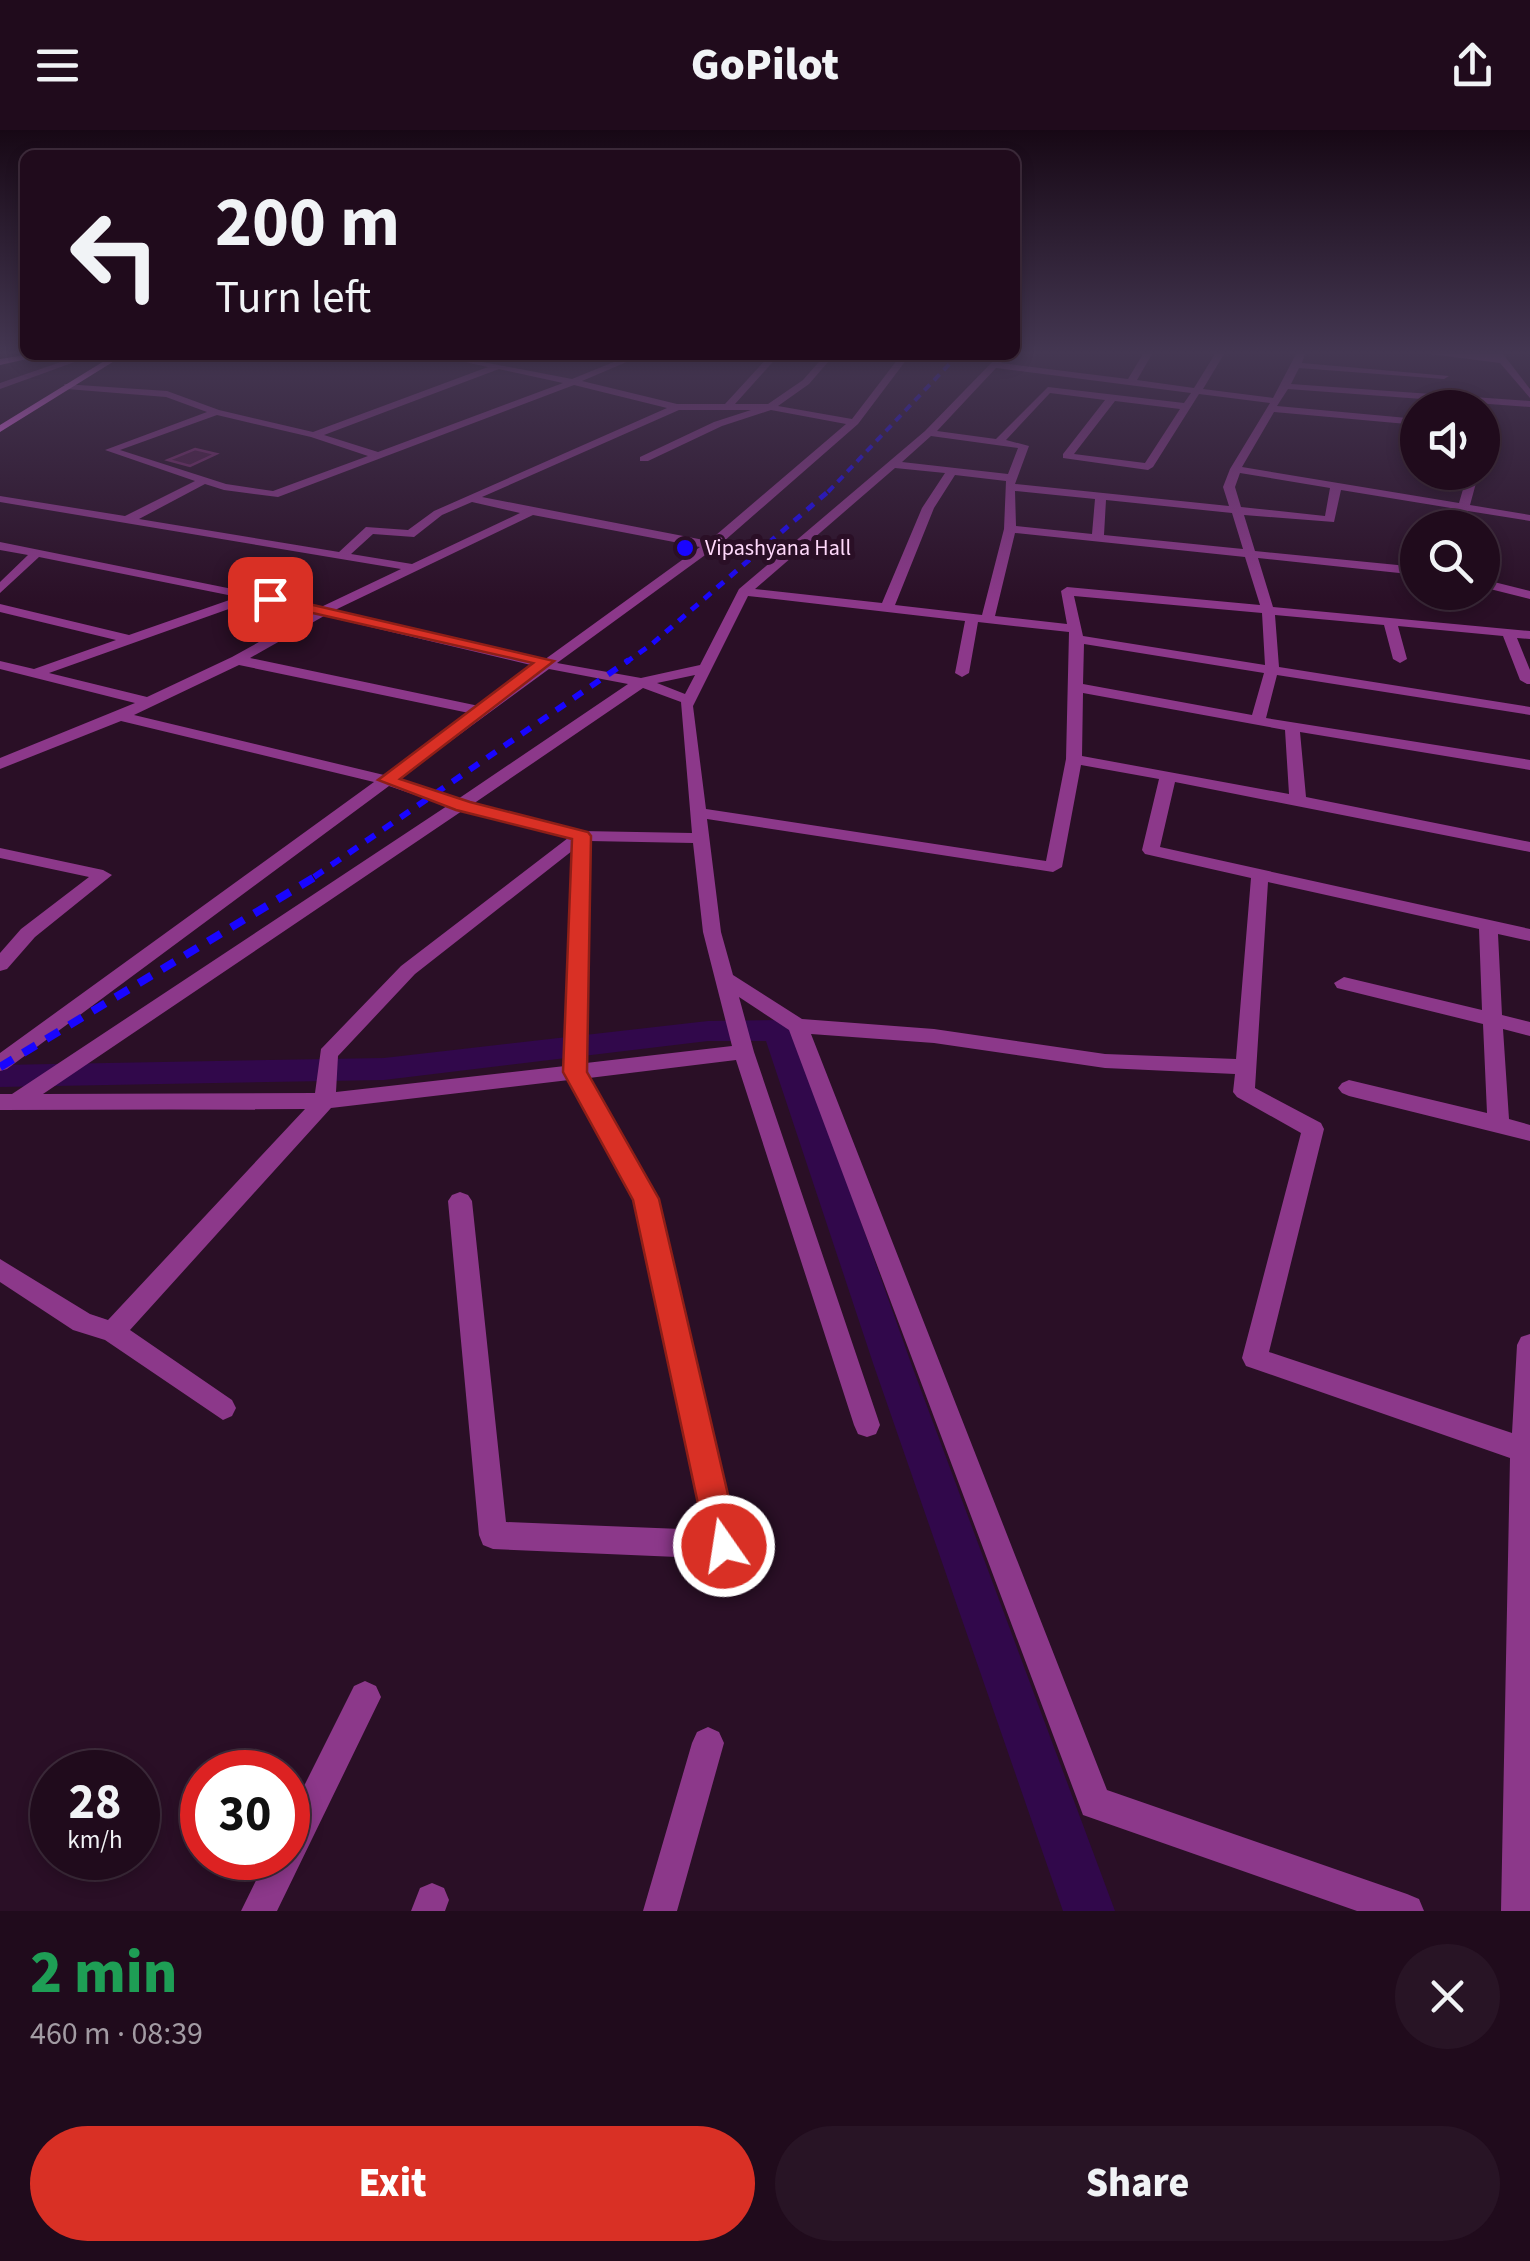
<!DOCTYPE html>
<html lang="en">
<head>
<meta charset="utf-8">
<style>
	body { margin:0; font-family:"Source Sans 3",sans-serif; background:#281425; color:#f1f3f6; height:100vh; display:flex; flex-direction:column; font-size:38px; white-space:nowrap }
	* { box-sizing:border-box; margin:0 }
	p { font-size:32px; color:#a29ba3 }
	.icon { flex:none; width:55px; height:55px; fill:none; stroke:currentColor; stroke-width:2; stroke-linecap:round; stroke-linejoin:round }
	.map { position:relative; height:1781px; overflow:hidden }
	.drawer { display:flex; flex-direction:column; background:#200b1c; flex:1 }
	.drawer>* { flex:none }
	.top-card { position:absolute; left:20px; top:20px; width:1000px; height:210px; border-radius:15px; box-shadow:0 5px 15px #0003,0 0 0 2px #3d2b3b; background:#200b1c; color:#f1f3f6; overflow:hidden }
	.tools { position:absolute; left:1400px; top:260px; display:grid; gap:20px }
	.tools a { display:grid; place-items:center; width:100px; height:100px; border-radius:50%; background:#200b1c; box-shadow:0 5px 15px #0003,0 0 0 2px #3d2b3b; font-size:50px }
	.speed { position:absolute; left:30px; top:1620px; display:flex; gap:20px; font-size:50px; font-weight:700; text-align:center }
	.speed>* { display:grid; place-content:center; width:130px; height:130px; border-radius:50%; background:#200b1c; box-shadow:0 5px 15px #0003,0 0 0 2px #3d2b3b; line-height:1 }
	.speed small { font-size:25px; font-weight:400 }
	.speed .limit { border:15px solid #d22; background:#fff; color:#111 }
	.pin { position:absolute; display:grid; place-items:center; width:85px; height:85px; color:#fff; margin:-42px; border-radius:20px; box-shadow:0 5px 15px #0006 }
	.me { position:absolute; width:110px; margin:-55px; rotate:347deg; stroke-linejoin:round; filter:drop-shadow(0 0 8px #0008) }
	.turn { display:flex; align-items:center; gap:35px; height:210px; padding:0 30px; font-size:45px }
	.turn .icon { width:130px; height:130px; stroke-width:2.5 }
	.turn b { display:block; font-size:70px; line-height:85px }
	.round { display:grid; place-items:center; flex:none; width:105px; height:105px; border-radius:52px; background:#281425 }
	.head { display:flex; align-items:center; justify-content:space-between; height:170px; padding:0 30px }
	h1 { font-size:60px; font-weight:800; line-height:75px; color:#1e9e55 }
	.button { display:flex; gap:20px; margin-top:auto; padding:20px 30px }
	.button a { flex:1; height:115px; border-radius:60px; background:#d93025; color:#fff; font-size:40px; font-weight:800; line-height:115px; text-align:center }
	.button a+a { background:#281425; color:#f1f3f6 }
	header { display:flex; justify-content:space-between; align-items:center; height:130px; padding:0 30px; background:#200b1c; font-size:45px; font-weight:800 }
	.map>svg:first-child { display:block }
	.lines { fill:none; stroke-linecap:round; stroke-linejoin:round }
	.canal { fill:#31084b; fill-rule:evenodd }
	.building { fill:#4c1a43; stroke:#792b6b; stroke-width:2.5 }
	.street { fill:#8c388a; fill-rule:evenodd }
	.secondary { fill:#ff70fe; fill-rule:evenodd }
	.rail-far3 { stroke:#1905ff; stroke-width:4; stroke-dasharray:8 6; stroke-linecap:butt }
	.rail-far2 { stroke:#1905ff; stroke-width:5; stroke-dasharray:9 8; stroke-linecap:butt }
	.rail-far1 { stroke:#1905ff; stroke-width:6; stroke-dasharray:11 10; stroke-linecap:butt }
	.rail { stroke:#1905ff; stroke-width:8; stroke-dasharray:15 12; stroke-linecap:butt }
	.route { fill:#d93025; stroke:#8d1f18; stroke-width:2.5 }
	.poi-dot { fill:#1905ff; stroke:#2a0f26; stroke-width:4 }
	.labels { text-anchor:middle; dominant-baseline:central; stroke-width:10; stroke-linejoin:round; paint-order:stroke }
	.far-poi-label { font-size:22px; fill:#ffd9fb; stroke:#2a0f26; text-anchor:start }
</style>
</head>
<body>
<header><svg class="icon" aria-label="menu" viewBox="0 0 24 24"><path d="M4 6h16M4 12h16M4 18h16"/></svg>GoPilot<svg class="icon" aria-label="share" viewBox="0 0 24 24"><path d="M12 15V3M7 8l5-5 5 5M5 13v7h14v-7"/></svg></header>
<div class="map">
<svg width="1530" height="1781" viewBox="0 0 1530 1781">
	<rect width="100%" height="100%" fill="#2a0f26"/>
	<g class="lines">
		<path class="canal" d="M778,890L789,893L793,900L912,1236L1115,1781H1063L874,1236L766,911H708L384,950L0,957V935L384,928L708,891Z"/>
	</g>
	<path class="building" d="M195,319L216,324L190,336L168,330Z"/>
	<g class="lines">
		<path class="street" d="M1143,224H1152L1137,250L1194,258L1215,224H1224L1203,259L1273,268L1296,224H1305L1302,233L1449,246L1444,249L1299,238L1291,254L1530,271V277L1288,259L1277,276L1418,289V295L1274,282L1242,337L1459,373L1468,342H1479L1470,375L1530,385V391L1468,381L1463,398H1451L1457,379L1341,360L1334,392L1244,385L1255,421L1418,437V445L1258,428L1273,477L1530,501V509L1517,508L1530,540V554H1527L1520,550L1503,506L1398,496L1407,529L1400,533L1393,529L1384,495L1275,485L1279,537L1530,577V585L1277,545L1266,588L1530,630V640L1300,602L1306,667L1530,712V722L1175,652L1160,717L1530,799V811L1498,804L1502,885L1530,892V906L1503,899L1509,989L1530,995V1011L1349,966L1342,963L1338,958L1342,953L1349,950L1487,983L1483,894L1337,858L1334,853L1344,847L1482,880L1479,799L1268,752L1255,958L1321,993L1324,999L1269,1222L1512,1303L1517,1215L1521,1207L1530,1204V1781H1501L1510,1328L1246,1236L1242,1228L1301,1003L1237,967L1233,962L1235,944L1105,938L934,913L811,904L1107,1660L1407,1764L1419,1769L1424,1781H1357L1083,1685L789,900L739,867L754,922L880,1295L876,1304L867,1307L858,1304L854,1295L736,930L589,948L657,1069L738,1415L734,1425L724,1429L493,1419L483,1415L479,1405L448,1071L452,1065L460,1062L468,1065L472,1071L506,1392L706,1400L635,1069L569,950L331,978L130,1200L232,1270L236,1278L232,1286L223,1290L105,1210L73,1200L0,1152V1129L90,1184L108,1190L305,979L0,980V964H12L447,676L389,656L7,939L0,941V923L374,652L121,591L0,639V628L135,573L0,539V531L34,539L116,510L0,482V474L129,505L238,467L39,427L0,463V452L28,425L0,420V412L321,477L401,439L0,372V366L125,386L195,351L105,320L207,282L166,267L67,259L64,254L167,261L219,280L313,302L488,237L447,228L446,225L572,249L631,225H643L582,251L677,274H725L770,225H779L735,274H768L803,250L825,225H834L809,254L778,276L852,289L901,225H910L858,294L723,412L557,533L641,548L700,535L739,459L925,301L999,225H1008L1001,233L1128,249ZM996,238L1191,263L1184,273L1048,257L996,309L937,301ZM499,239L563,253L378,322L324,305ZM574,255L667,278L434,381L408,400L366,397L339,422L139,389L205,354L224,360L278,367ZM1050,263L1105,270L1063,324V328L1148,340L1153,337L1199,264L1270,273L1230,339L1223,357L1229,376L1015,354L1029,316L1006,310ZM1115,271L1180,279L1145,333L1074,324ZM679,280H751L714,292L640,327V331H648L722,296L771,280L846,294L709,411L482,367ZM217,285L311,307L368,326L273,361L226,354L120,320ZM931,306L1018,318L1008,344L902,332ZM895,338L945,343L922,378L882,473L755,459ZM1240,343L1330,358L1325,386L1241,377L1235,357ZM955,345L1006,351L1004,399L982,485L895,475L934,378ZM1015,361L1095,369L1092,404L1016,396ZM1106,370L1232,383L1243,419L1104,405ZM472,372L520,383L412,434L351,424L373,404L414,407L442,385ZM533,385L700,417L544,530L335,480ZM1015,403L1245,427L1260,475L1067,457L1061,461L1067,494L995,486ZM748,466L965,491L955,543L962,547L969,543L978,492L1069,502L1066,629L1046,731L706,679L693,576ZM1074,466L1262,483L1265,535L1083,506ZM254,470L311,483L232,527L147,567L49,543ZM324,486L535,536L479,576L250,528ZM1084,514L1264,543L1252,585L1083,554ZM239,535L469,583L384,645L134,585ZM549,539L628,554L458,669L399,649ZM695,545L685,564L657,553ZM643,558L681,572L692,703L581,701L473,674ZM1083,563L1285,600L1289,664L1082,626ZM1081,635L1159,649L1142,720L1145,724L1251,748L1236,929L1105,924L934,899L802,889L733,845L721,802L707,689L1053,742L1062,737ZM462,681L568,708L401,836L321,919L315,963L43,964ZM589,711L693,713L703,802L732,916L586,933ZM572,721L565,936L336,962L338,926L415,844Z
			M1430,224H1503L1530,259V268L1500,233Z
			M81,225H94L0,259V253Z
			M1482,307L1487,310V317L1482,320Z
			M1482,449L1530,461V469L1482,457Z
			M0,718L103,740L112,745L35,807L7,839L0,841V823L21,799L89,747L0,728Z
			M365,1551L376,1556L381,1567L277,1781H241L267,1728H288V1688L354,1556Z
			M708,1597L719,1602L724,1613L677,1781H643L692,1613L697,1602Z
			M432,1753L444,1758L449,1770L445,1781H411L420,1758Z"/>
		<path class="secondary" d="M25,225H45L0,235V229Z
			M114,225H124L0,302V295Z"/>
		<path class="rail-far3" d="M828,362L958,225"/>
		<path class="rail-far2" d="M625,533L652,514L831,359"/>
		<path class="rail-far1" d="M314,747L629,530"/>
		<path class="rail" d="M0,937L318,745"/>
	</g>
	<linearGradient id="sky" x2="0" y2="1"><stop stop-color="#170815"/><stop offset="0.47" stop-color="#443752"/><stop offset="1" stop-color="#443752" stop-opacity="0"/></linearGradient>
	<rect width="1530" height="474" fill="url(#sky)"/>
	<path class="route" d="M270,465L554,531L400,649L470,672L588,702L591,706L587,942L659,1069L740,1416L735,1427L724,1432L712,1427L707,1416L633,1070L563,942L572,709L456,680L378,650L533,533L264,472V466Z"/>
	<circle class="poi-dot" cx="685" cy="418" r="10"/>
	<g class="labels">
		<g class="far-poi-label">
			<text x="705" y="418">Vipashyana Hall</text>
		</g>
	</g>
</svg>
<div class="tools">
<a><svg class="icon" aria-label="sound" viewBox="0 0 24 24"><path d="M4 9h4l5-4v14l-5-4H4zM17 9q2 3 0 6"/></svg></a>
<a><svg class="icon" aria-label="search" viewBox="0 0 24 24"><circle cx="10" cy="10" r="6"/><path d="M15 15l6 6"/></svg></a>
</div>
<div class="speed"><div>28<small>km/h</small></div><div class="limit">30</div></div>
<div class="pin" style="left:270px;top:469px;background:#d93025"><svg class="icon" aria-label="arrive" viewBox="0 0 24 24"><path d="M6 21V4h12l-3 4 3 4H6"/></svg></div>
<svg class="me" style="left:724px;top:1416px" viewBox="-20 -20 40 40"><circle r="17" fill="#d93025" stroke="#fff" stroke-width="3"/><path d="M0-11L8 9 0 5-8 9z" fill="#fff"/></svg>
<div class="top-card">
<div class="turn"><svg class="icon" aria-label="left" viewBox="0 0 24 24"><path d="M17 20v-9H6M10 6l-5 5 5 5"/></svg><div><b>200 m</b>Turn left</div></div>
</div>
</div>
<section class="drawer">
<div class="head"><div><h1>2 min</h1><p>460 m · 08:39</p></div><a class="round"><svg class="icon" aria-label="close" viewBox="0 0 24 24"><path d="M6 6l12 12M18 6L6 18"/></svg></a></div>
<div class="button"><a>Exit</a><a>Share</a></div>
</section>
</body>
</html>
